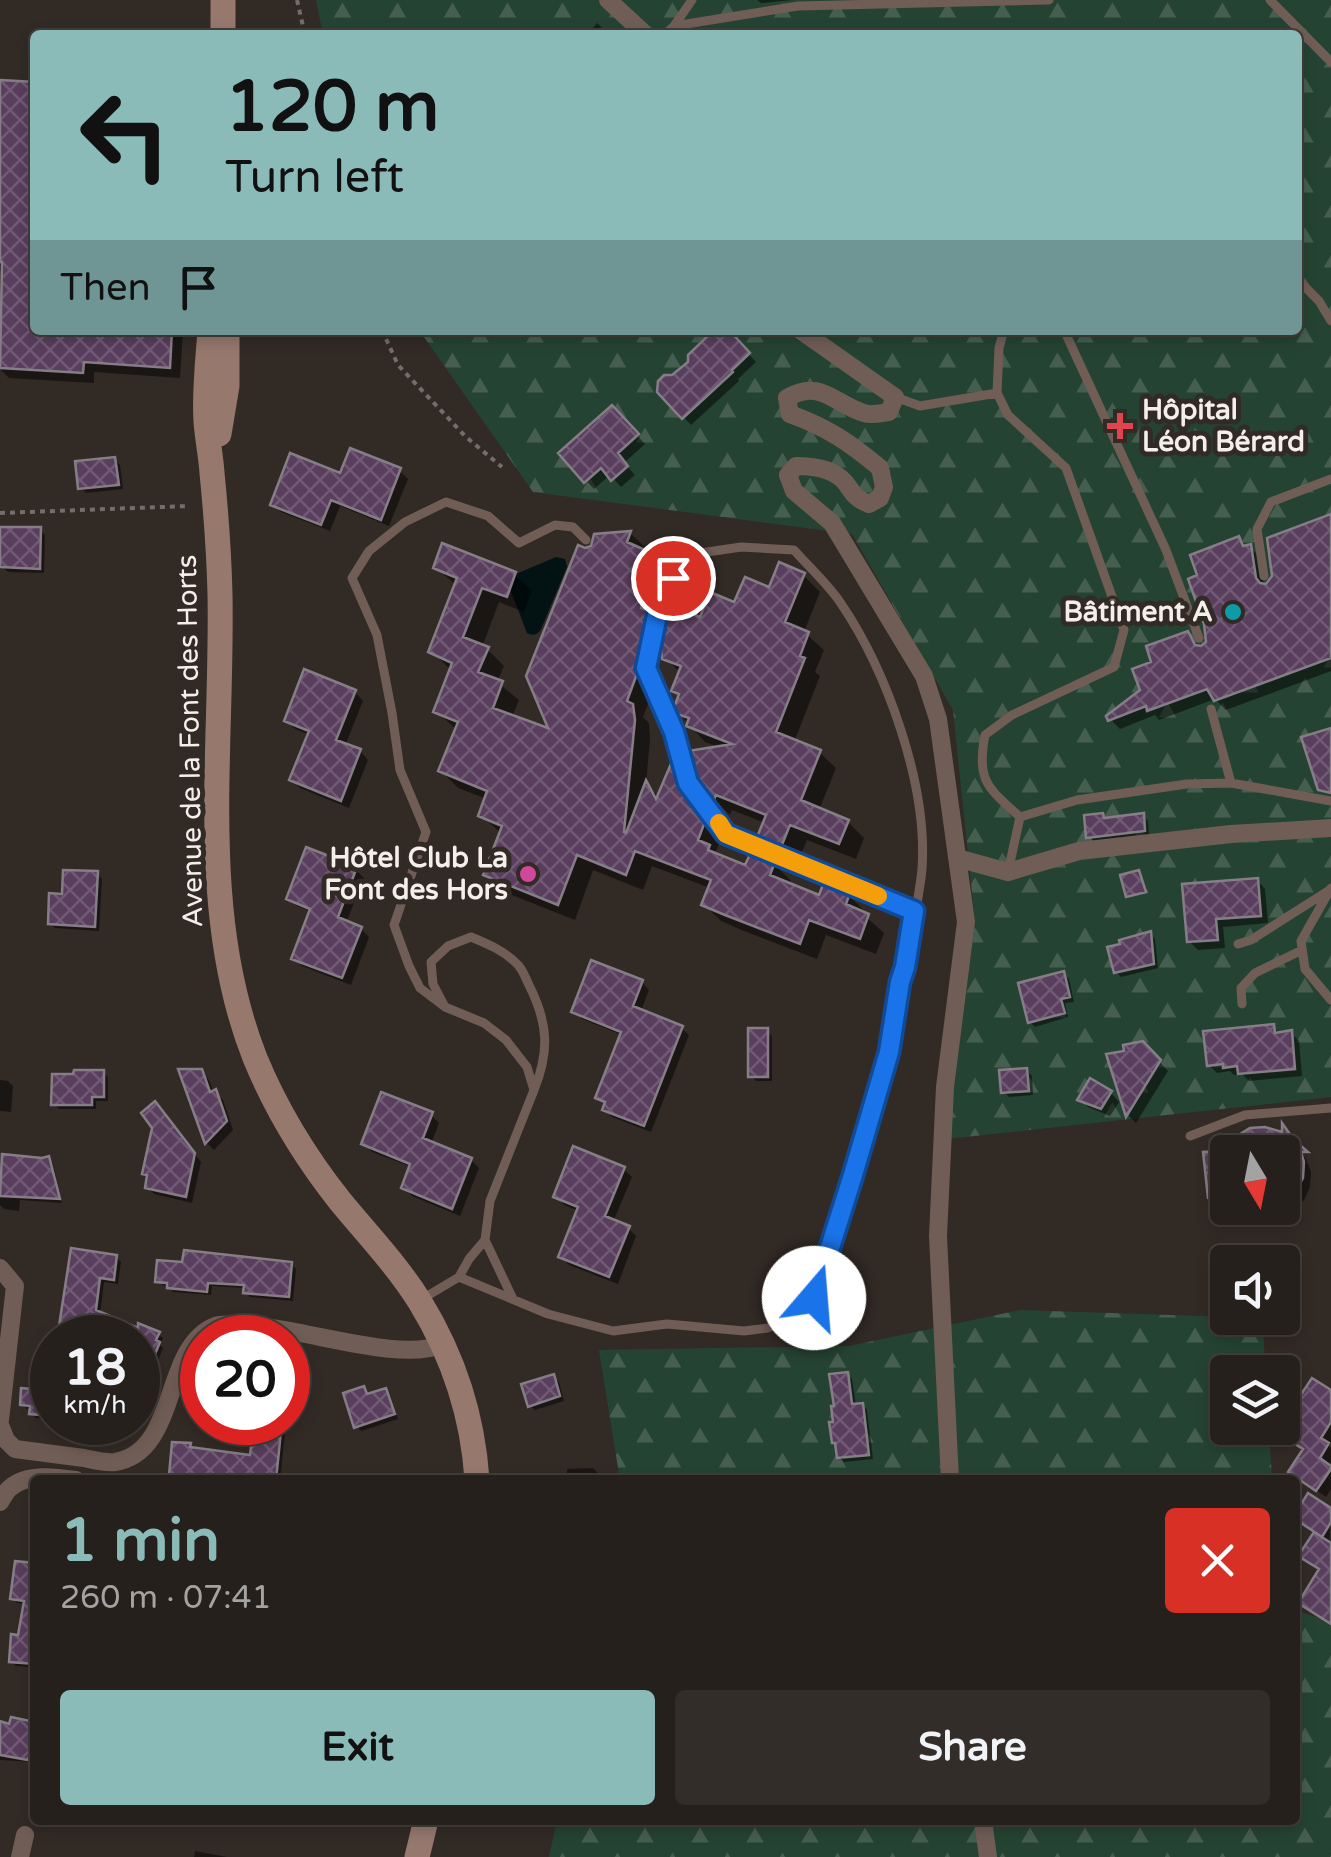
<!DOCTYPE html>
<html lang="en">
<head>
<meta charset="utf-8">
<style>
	body { margin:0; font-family:"Varela Round",sans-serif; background:#322d29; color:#f1f3f6; height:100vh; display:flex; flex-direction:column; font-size:38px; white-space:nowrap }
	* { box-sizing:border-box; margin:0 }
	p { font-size:32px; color:#a4a3a3 }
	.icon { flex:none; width:55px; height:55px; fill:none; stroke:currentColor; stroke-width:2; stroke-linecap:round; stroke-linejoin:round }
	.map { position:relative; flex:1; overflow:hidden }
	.sheet { position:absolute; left:30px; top:1475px; width:1270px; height:350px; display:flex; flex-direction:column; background:#26201c; border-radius:10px; box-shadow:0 5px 15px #0003,0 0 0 2px #423e3b }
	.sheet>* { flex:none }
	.banner { position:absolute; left:30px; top:30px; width:1272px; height:305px; border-radius:10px; box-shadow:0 5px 15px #0003,0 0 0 2px #423e3b; background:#8bbbb9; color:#111; overflow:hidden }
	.needle { width:65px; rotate:170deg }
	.buttons { position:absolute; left:1210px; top:1135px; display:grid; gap:20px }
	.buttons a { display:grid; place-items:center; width:90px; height:90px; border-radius:10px; background:#26201c; box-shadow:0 5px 15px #0003,0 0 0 2px #423e3b; font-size:50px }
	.speed { position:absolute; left:30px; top:1315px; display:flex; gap:20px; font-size:50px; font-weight:700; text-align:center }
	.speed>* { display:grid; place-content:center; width:130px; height:130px; border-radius:50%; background:#26201c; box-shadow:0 5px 15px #0003,0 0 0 2px #423e3b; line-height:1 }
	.speed small { font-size:25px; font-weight:400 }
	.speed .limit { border:15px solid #d22; background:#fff; color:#111 }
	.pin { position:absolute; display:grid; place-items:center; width:85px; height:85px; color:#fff; margin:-42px; border:5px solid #fff; border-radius:50%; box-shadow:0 2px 10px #0007 }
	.me { position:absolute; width:110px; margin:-55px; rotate:18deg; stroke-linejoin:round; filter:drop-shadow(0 0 8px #0008) }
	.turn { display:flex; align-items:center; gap:35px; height:210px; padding:0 30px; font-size:45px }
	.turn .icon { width:130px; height:130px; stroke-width:2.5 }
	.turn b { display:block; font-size:70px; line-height:85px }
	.then { display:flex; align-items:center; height:95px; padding:0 30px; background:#0003; gap:20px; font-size:38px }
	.round { display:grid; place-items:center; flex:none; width:105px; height:105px; border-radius:10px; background:#322d29 }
	.head { display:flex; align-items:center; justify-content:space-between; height:170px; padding:0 30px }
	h1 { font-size:60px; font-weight:800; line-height:75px; color:#8bbbb9 }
	.cta { display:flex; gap:20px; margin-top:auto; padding:20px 30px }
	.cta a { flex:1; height:115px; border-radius:10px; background:#8bbbb9; color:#111; font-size:40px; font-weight:800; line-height:115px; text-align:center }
	.cta a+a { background:#322d29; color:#f1f3f6 }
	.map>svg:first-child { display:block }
	.forest { fill:url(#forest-firs) }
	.water { fill:#031314 }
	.shadow { fill:#0007 }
	.building { fill:url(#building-cross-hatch); stroke:#857e86; stroke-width:2.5 }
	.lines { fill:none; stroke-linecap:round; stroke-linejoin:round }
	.path { stroke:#746d69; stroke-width:4; stroke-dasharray:5 5; stroke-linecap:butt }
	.service { stroke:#705d56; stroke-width:9 }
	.minor { stroke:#705d56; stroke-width:18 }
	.secondary { stroke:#96786d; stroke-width:25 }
	.route-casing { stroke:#114b97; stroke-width:25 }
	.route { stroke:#1a73e8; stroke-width:18 }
	.slow { stroke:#f59e0b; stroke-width:18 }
	.health-dot { fill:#e0444e; stroke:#322a25; stroke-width:4 }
	.culture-dot { fill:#0f9aa8; stroke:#322a25; stroke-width:4 }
	.hotel-dot { fill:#d1479c; stroke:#322a25; stroke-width:4 }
	.labels { text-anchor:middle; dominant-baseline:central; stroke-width:10; stroke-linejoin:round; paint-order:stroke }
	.poi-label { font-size:28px; font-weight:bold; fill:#f4efeb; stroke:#322a25; text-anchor:end }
	.street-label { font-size:28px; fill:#f4efeb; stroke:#322a25 }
</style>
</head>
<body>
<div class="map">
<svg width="1331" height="1857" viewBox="0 0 1331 1857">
	<defs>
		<pattern id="forest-firs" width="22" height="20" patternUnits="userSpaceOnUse" patternTransform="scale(2.5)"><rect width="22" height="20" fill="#254332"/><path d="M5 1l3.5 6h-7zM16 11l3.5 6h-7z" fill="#455e50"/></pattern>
		<pattern id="building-cross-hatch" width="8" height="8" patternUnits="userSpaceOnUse" patternTransform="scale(2.5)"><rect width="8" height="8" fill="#593e5d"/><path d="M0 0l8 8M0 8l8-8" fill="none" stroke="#715a74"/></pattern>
	</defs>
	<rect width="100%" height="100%" fill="#322a25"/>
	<path class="forest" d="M316,0H1331V1097L947,1139L975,922L953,710L852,534L533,492L419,330H1298V35H323Z
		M1020,1310L1262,1318L1266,1372H1228V1428H1269L1272,1480H620L599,1350L849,1346Z
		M1295,1610L1331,1622V1857H549L557,1820H1295Z"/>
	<path class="water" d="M556,557L565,559L567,567L541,629C538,635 533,636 527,633L510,589L516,574Z"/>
	<path class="shadow" d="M757,0H793L761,3Z
		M597,23L610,35H587Z
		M0,83L35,85V330H183L180,378L94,372V383L9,378L0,369L4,271H0Z
		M718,330H726L756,362L738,379L739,381L691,425L660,391L690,363Z
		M612,408L645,444L624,463L635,475L621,487L610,475L594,489L561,454Z
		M351,451L400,471L408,479L389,526L340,506L330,531L281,512L273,504L341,476Z
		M115,460L120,465L123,489L86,493L81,488Z
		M1331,517V671L1226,710L1215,699L1159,720L1155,715L1120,729L1110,719L1143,691L1154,664L1187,634L1199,648L1208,644L1200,577L1238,539L1260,556L1265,589Z
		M0,530H40L45,535L44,573L8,572L2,566L0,556Z
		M630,533L647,549L645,554L660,569L653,587L660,607L657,622L664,630L702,621L803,575L820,592L804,632L824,650L815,672L820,676L794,742L819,752L836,768L819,810L848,822L864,838L856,859L807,840L798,861L776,852L760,836L765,823L732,810L730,815L715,800L698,778L722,748L705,742L677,711L681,698L674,691L681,673L665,658L662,645L654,689L643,717L649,723L650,739L646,784L660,798L674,764L689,779L697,807L722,838L715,853L747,869L774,864L791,881L789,885L820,898L849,895L865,912L864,915L884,933L876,954L826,935L817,959L744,931L721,921L704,904L710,888L652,866L643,890L593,870L575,920L502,891L486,874L502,834L481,815L487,799L458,788L441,771L457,730L436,711L451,670L431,651L457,586L435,567L515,575L532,591L524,612L499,602L482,647L487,649L504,666L497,682L519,700L512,717L553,732L596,537Z
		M355,692L363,701L345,746L360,751L368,760L349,808L300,788L292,780L310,735L295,729L287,721Z
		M1143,815L1148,821L1149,835L1094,842L1089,836L1102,816L1106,820Z
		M356,870L364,878L346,923L361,929L369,937L351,985L302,966L294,958L312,912L297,906L289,898Z
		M97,874L102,879L99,931L55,928L50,923L64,896Z
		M1257,880L1265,889L1268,923L1223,927L1225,948L1198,950L1189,941Z
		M1150,934L1155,939L1158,968L1121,977L1116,972Z
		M1064,974L1069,979L1074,1002L1065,1003L1068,1017L1035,1027L1030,1022Z
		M642,982L649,990L641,1011L681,1028L689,1035L651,1132L612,1117L605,1110L606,1105L598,1097L622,1035L582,1019L574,1011Z
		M1273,1027L1280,1034L1291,1033L1299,1041L1302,1076L1249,1081L1242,1074L1234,1075L1230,1071L1217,1073L1209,1065Z
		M767,1031L772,1036V1081H756L751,1076Z
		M1142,1044L1168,1071L1136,1123L1129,1116L1109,1056L1127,1053Z
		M1026,1070L1032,1076L1033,1095L1009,1097L1004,1092Z
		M103,1072L108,1077V1101H96V1109H59L54,1104Z
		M182,1072H201L209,1080L214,1093L223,1100L233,1130L214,1150L207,1143Z
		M0,1080L8,1081L13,1086L11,1112L0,1111Z
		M1091,1081L1111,1093L1119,1102L1110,1116L1088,1107L1080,1099Z
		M161,1111L201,1162L192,1203L154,1194L147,1187L149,1178L145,1173Z
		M431,1115L439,1123L431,1144L471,1160L479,1168L460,1216L412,1196L404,1188L412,1167L372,1152L364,1143Z
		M1251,1131L1297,1147L1306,1159L1311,1172L1310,1187L1304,1200L1294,1210L1280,1215L1256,1213L1250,1208H1282V1152H1228V1200H1218L1210,1192L1227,1153Z
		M5,1157L48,1159L53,1164L62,1203L20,1200L19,1211L4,1209L0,1205V1200Z
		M623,1169L632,1177L613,1222L628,1228L636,1236L618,1284L569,1265L561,1257L579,1211L564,1205L556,1196Z
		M116,1257L121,1262L118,1284L104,1282L100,1315L137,1331L158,1334L163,1338L160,1345L163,1348L147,1389L144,1388L138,1404V1338H116L118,1334L66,1330L62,1325Z
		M291,1264L296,1269L293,1301L250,1297L246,1292V1288L212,1286L211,1295L174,1292L157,1281Z
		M847,1375L852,1379L856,1406L863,1405L867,1410L873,1459L844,1462L839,1457L835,1424Z
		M554,1377L559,1382L564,1401L535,1410L530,1405Z
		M50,1386H52V1419L36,1418L31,1413L32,1410L27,1409L22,1404L49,1393Z
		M363,1389L369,1396L385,1391L390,1395L398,1419L361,1431L357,1427Z
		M1331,1393V1443L1329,1446L1331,1448V1461L1328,1467L1331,1469V1489L1326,1497L1291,1472L1305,1451L1291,1438Z
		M256,1422H286L280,1480H190L176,1478L172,1474L190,1446L194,1450L253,1457Z
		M593,1468L598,1473L599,1480H567V1469Z
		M1331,1511L1329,1545L1331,1625L1301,1602L1321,1571L1301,1555L1316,1533L1296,1518Z
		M35,1562V1687L32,1683L33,1667L16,1666L11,1661L20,1637L26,1604L17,1603L13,1598Z
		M35,1725V1762L0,1760V1735Z
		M195,1851L227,1857H194Z"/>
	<path class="building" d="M0,80L35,82V330H172L170,368L84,362L83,373L0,368L2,262H0Z
		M714,330H729L750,353L732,370L733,372L682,419L657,392L658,381L664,375H672L688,362V355Z
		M612,405L639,434L618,453L628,466L611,481L601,468L584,483L558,453Z
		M350,448L401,468L381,520L331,500L321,525L270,505L290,453L340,473Z
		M115,457L119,485L78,489L75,461Z
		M1331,514V658L1214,701L1207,689L1147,711L1146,706L1108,721L1106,716L1140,690L1132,669L1151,662L1146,646L1188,631L1195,645L1201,646L1206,642L1204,624L1188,579L1197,575L1190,555L1239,536L1243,546L1251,544L1256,578L1260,583L1266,584L1272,576L1267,538Z
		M0,527H41L40,569L0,567Z
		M631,531L627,542L645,550L637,569L644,588L641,608L649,611L638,671L627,701L633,704L635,720L624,832L626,833L646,780L656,799L673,759L681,787L706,819L698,840L710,845L708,850L745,865L751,852L775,862L770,875L819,895L824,882L850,893L846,904L869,914L860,939L809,920L800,944L725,915L701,905L711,880L635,851L626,875L577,855L558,905L483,875L502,826L478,816L487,791L438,771L458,722L433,712L452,663L428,652L457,578L433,568L442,543L516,572L507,597L482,588L463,637L489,647L478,672L503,681L493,708L548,728L526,676L578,545L585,548L591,546L594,534Z
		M779,562L805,573L785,622L809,632L800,656L805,658L776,732L821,750L801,800L849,820L839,844L790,825L781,847L757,837L766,815L716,795L713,802L695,779L688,751L732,744L686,726L689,718L674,713L673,710L679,694L671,691L681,666L662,659L660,639L658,648L664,617L671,619L676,607L700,617L710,592L734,602L745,577L769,587Z
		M304,669L356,690L336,740L361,749L341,801L289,780L309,731L284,721Z
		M1331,728V793L1318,790L1301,737Z
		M1103,813L1104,818L1144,813L1145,831L1086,838L1084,815Z
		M306,847L357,867L338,917L362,927L342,978L291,959L310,909L286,899Z
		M63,870L98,871L95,927L48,924L49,893L62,894Z
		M1139,870L1146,892L1126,897L1120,875Z
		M1258,878L1261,916L1216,919L1218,940L1187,942L1182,884Z
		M1151,931L1154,964L1114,973L1107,947L1120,944L1119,940Z
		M591,960L643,980L633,1006L683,1026L644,1126L602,1110L605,1102L595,1098L621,1032L571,1012Z
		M1064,971L1070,997L1061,999L1065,1013L1028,1023L1018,983Z
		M1274,1024L1275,1033L1292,1030L1295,1069L1238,1074L1237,1066L1223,1068V1064L1207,1066L1203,1031Z
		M748,1028H768V1077H748Z
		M1143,1041L1161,1060L1126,1117L1106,1054L1124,1051L1123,1045Z
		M1027,1068L1029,1091L1001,1093L999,1070Z
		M178,1069H202L210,1092L216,1089L227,1121L205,1144Z
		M74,1070H104V1097H92V1105H51L52,1074H73Z
		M1090,1078L1112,1091L1101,1109L1077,1100Z
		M381,1092L433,1112L423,1138L472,1158L452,1209L401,1188L410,1164L361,1144Z
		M155,1101L195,1153L186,1197L145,1188L147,1175L142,1174L152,1128L141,1113Z
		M1282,1123L1294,1140L1308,1152H1301L1304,1162L1303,1178L1282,1217V1152H1228V1202L1208,1198L1203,1152L1221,1151L1237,1136L1250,1128L1265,1127L1282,1132Z
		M573,1146L625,1167L605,1216L630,1226L609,1277L558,1257L578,1207L553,1197Z
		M2,1154L42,1158L49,1156L60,1199L0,1196Z
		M71,1248L117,1255L114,1280L100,1278L96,1310L138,1328V1323L160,1332L156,1340L160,1342L138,1395V1333L59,1326Z
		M184,1250L292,1262L289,1297L243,1293L244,1285L208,1283L207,1292L167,1288V1283L155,1282L157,1260L182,1262Z
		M848,1372L852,1404L863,1403L869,1455L837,1458L835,1443H832L829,1422H833L831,1406H834L829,1374Z
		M554,1374L560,1396L528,1407L521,1384Z
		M1312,1378L1331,1390V1422L1321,1438L1329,1443L1320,1458L1331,1466V1469L1316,1491L1288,1472L1303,1449L1287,1439L1297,1424L1292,1420L1301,1406L1296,1402Z
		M364,1386L367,1394L386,1388L395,1414L354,1428L343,1393Z
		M21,1388L52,1391V1416L29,1414L30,1406L20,1405Z
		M254,1422H282L276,1480L237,1478V1480H215L169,1475L172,1442L191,1443L190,1447L250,1455Z
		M1308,1493L1331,1508V1522L1322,1537L1295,1519V1514Z
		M1314,1532L1331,1543V1624L1298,1603L1319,1569L1298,1556Z
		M15,1561L35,1563V1664L9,1662L11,1634L18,1635L24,1601L10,1599Z
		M11,1717L35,1722V1758L29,1757L28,1760L0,1755V1721L9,1724Z"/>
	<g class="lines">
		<path class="path" d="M297,0L305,35
			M382,330L398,365L466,437L502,467
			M0,513L189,506"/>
		<path class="service" d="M1270,0L1331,62
			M674,26L692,0
			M664,35L674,26L798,6L1049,0
			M1298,280L1319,301L1331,321
			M1004,330L999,348L997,393L1008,415L1066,468L1124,630L1114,667L1012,715L985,735C976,781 988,788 1020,817
			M1064,330L1166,550L1199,638
			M895,397L920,406L997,393
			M1264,576L1257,529L1271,502L1331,479
			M1211,709L1231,783
			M1008,872L1020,817L1077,800L1187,784L1231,783L1331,801
			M1331,888L1301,941L1305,969L1331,1000
			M1238,944L1251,940L1328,891
			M1242,1004L1241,988L1255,973L1302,950
			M445,1007L420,988L409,966L394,925L426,832L400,770L392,713L377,635L352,578L369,551L405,522L446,502L488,516L519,543L555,525L573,527L586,540
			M1190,1136L1245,1115L1331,1108
			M459,1277L469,1259L485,1240
			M422,1299L459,1277L548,1314L613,1331L667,1324L744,1331L768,1328L799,1314L814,1298L853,1175L889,1052L899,983L905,967C910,935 919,901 922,869C928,785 887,671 840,602C827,583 809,567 794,550L741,547L687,555L659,601L646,668L674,732L688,783L727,833L914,911
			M513,1299L485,1240L490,1201L534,1090L527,1067L506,1040L484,1023L445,1007L433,984L431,962L448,946L471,937C488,944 505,951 518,965C523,970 526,979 529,985C548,1023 550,1051 534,1090"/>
		<path class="minor" d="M608,0L646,35
			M800,330L895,397L889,412C881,413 872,416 864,413C834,404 820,378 787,398L790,414C828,428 849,442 880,468L884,487L880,498L869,504C848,496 852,485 838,476C827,468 810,466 796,466L788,475L794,491L832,523L924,676L938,719L966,922L945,1087L938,1236L950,1480
			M957,858L1008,872L1079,851L1231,834L1331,828
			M0,1268L15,1286L0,1420
			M0,1425L6,1440L15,1449C38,1452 61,1455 84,1458C94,1460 105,1463 115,1462C179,1452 162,1347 215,1326C223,1323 237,1325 246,1326C299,1326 399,1364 443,1344
			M0,1502C3,1498 5,1492 10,1488C27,1473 55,1477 76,1480
			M983,1820L988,1857
			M20,1857L25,1835"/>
		<path class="secondary" d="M223,35V0
			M210,330C208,360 204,391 206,421C207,438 211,456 212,473C216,513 219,554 220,594C223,748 197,912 255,1058C276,1109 306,1158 340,1201C367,1234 397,1265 420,1302C453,1356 473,1417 477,1480
			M219,434L227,386V330
			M417,1857L426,1820"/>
	</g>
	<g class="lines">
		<g class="route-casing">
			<path id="route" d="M673,578L660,601L646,668L674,732L688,783L726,834L914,911L905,967L900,982L889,1052L853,1175L814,1298"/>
		</g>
		<use href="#route" class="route"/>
		<path class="slow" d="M719,823L726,834L878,896"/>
	</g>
	<path class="health-dot" d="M1115 411h10v10h10v10h-10v10h-10v-10h-10v-10h10z"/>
	<circle class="culture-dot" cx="1233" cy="612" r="10"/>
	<circle class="hotel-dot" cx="528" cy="874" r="10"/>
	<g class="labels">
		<g class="poi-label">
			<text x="1142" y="410" text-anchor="start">Hôpital<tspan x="1142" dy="32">Léon Bérard</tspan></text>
			<text x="1213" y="612">Bâtiment A</text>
			<text x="508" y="858">Hôtel Club La<tspan x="508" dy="32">Font des Hors</tspan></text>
		</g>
		<g class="street-label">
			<text transform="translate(190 741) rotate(-91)">Avenue de la Font des Horts</text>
		</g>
	</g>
</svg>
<div class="buttons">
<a><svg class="needle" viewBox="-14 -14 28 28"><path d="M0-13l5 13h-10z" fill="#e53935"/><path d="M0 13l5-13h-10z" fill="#a4a3a3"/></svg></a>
<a><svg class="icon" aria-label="sound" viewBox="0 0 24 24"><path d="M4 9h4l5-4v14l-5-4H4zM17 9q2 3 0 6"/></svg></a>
<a><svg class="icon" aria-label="layers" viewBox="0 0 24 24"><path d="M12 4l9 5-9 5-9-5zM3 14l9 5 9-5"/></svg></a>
</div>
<div class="speed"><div>18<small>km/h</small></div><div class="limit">20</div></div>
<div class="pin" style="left:673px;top:578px;background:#d93025"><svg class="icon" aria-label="arrive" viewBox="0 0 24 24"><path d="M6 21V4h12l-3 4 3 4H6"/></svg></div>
<svg class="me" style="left:814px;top:1298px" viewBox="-20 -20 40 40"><circle r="19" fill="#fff"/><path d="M0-13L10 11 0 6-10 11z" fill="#1a73e8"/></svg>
<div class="banner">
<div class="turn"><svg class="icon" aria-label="left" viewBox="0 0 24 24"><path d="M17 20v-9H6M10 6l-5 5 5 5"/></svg><div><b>120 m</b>Turn left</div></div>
<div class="then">Then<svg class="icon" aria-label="arrive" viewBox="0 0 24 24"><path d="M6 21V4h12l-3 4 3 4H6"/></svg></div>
</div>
<section class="sheet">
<div class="head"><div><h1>1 min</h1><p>260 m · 07:41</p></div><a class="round" style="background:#d93025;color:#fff"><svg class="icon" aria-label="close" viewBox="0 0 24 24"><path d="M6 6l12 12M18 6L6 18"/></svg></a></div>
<div class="cta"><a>Exit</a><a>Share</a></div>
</section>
</div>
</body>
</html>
